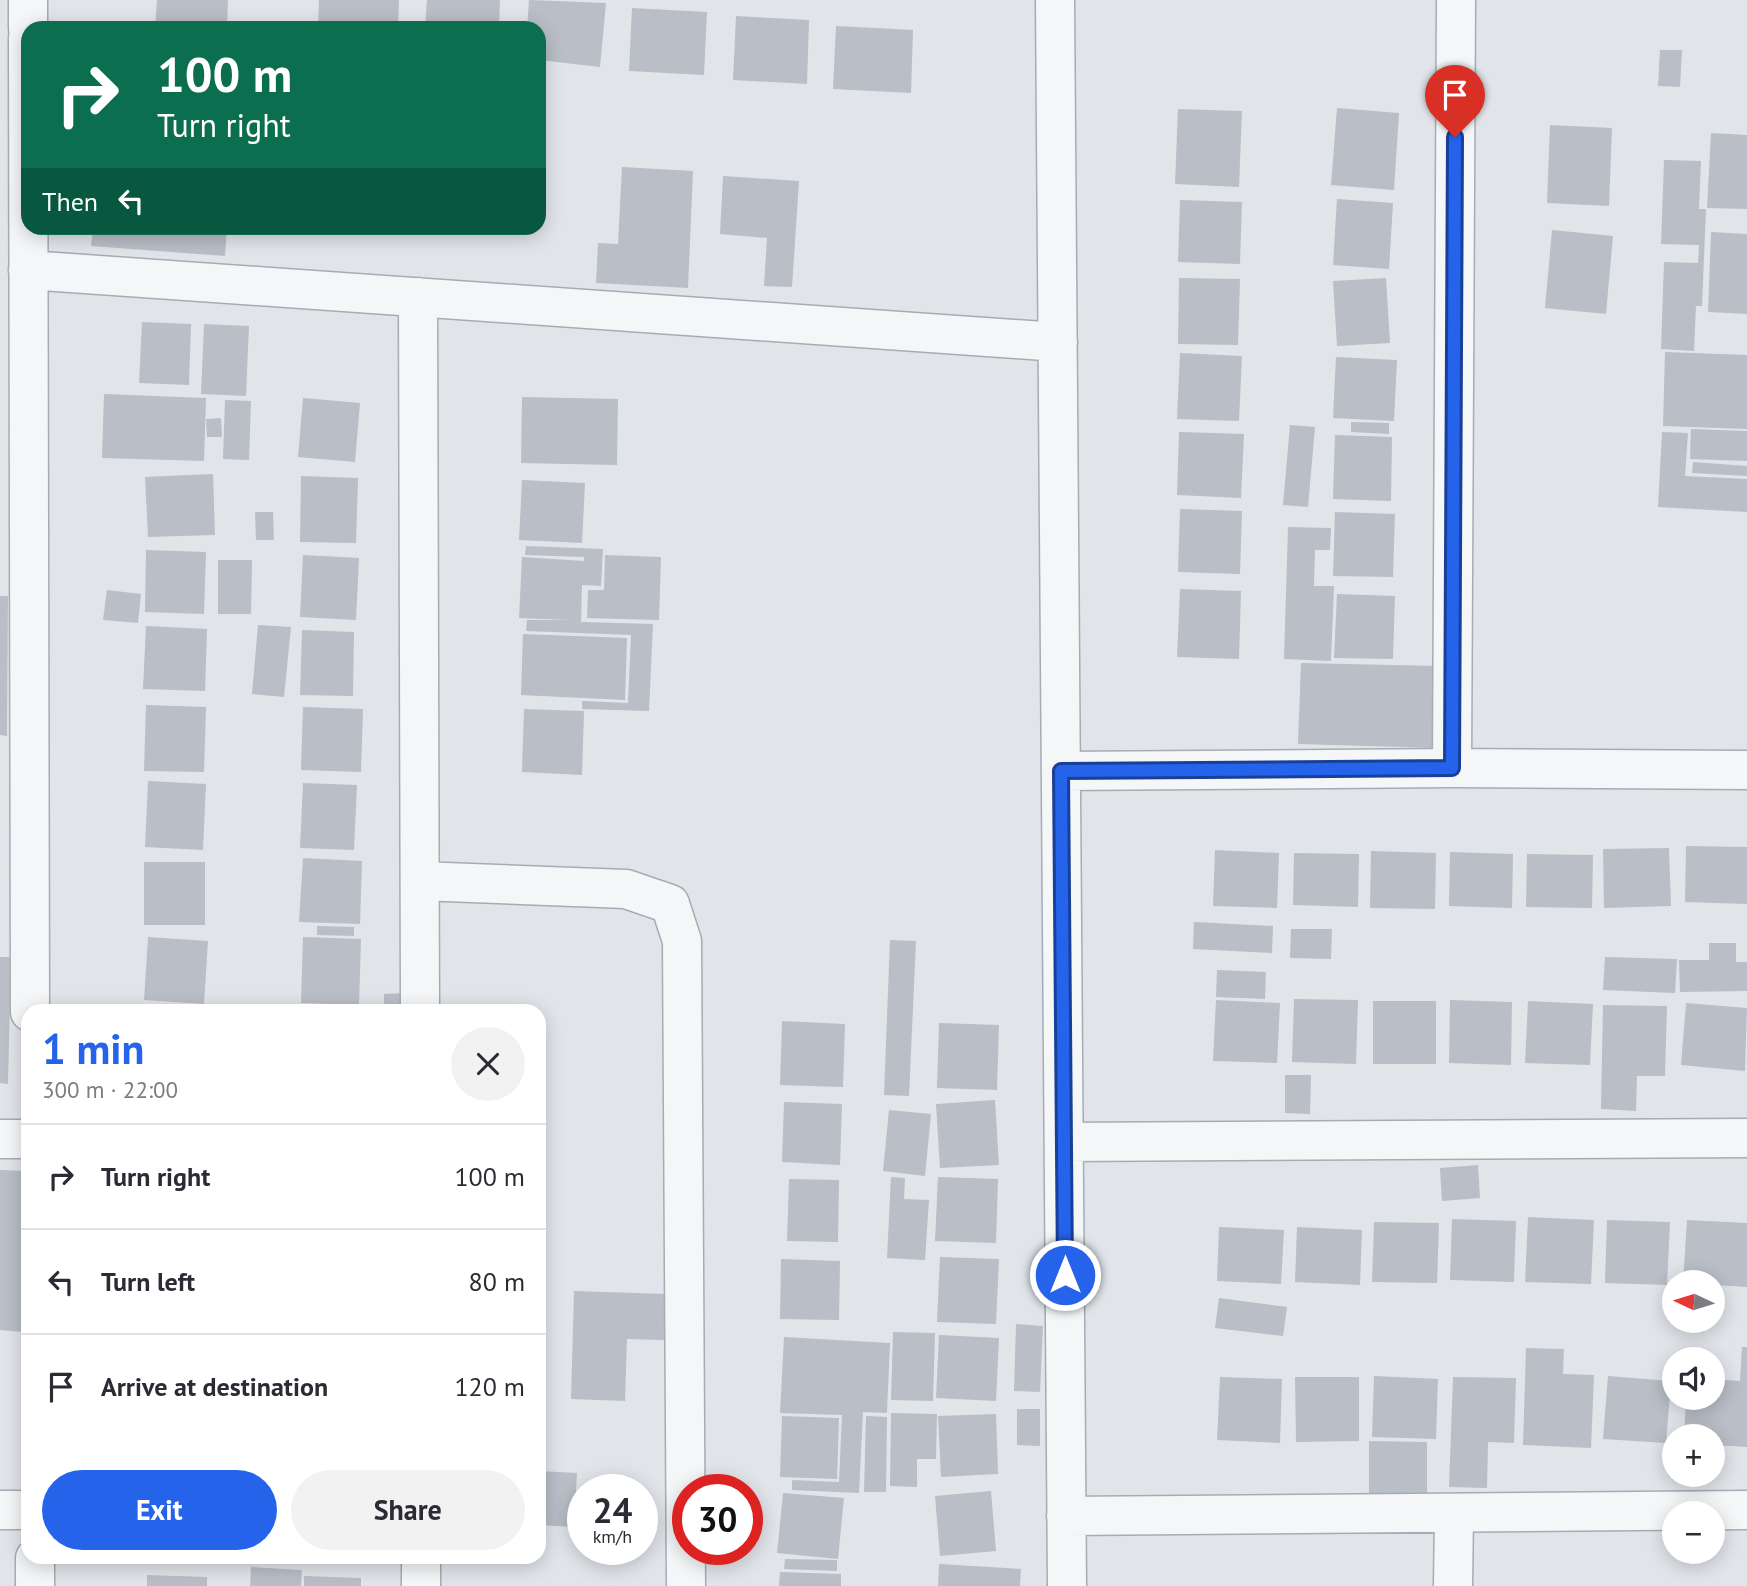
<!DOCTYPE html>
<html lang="en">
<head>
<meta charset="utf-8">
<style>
	body { margin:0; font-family:"PT Sans",sans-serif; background:#f2f2f3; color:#2b2b33; height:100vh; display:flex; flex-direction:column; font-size:26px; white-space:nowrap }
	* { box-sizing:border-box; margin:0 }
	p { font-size:23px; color:#7c7c81 }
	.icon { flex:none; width:38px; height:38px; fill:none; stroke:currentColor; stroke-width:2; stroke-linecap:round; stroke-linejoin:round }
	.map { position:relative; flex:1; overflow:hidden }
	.side { position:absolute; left:21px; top:1004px; width:525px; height:560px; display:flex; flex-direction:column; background:#fff; border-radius:21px; box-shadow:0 4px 18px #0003 }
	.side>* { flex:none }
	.guide { position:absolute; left:21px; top:21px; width:525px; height:214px; border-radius:21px; box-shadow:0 4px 18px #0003; background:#0b6e4f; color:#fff; overflow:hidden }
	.needle { width:46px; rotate:274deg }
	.controls { position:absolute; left:1662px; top:1270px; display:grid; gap:14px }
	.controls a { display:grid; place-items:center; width:63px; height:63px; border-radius:50%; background:#fff; box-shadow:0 4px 18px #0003; font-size:35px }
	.speed { position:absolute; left:567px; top:1474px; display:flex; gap:14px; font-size:35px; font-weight:700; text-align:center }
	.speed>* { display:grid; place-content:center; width:91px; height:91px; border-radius:50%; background:#fff; box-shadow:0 4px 18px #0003; line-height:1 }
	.speed small { font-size:18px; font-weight:400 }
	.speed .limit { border:10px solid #d22; background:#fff; color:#111 }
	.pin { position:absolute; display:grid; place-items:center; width:60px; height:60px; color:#fff; margin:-72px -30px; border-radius:50% 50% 50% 0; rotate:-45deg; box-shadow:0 0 7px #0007 }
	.pin .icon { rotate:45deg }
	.me { position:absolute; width:77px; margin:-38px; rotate:0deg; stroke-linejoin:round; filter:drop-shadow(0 0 5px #0008) }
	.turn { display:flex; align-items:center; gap:24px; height:147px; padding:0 21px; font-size:32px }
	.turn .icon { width:91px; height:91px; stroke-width:2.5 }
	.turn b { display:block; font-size:49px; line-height:60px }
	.then { display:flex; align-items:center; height:66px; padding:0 21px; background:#0003; gap:14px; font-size:26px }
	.round { display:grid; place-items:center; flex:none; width:74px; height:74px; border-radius:37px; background:#f2f2f3 }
	.headline { display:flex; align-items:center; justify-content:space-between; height:119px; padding:0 21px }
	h1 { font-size:42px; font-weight:600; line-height:52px; color:#2563eb }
	.action { display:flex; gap:14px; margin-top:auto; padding:14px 21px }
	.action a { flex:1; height:80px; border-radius:42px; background:#2563eb; color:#fff; font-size:28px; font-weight:600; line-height:80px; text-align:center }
	.action a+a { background:#f2f2f3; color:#2b2b33 }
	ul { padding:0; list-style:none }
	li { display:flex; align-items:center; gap:21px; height:105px; padding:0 21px; border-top:2px solid #e1e1e2 }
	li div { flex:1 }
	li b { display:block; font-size:26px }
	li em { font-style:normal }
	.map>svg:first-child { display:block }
	.building { fill:#b9bec7 }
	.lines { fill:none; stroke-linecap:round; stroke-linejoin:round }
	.minor-casing { stroke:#a6acb4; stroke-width:41 }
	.minor { stroke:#f4f6f8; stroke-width:38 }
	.route-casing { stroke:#184099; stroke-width:18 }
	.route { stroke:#2563eb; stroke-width:12 }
</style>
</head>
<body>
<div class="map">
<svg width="1747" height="1586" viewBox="0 0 1747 1586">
	<rect width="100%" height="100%" fill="#e1e5ea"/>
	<path class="building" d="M157,0H228L227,28H155Z
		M319,0H399L398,28H318Z
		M427,0H500L499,28H425Z
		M529,0L606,3L600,67L539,60V28H527Z
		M632,8L707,12L704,75L629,71Z
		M736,16L809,20L807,84L733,80Z
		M836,26L913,30L911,93L833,89Z
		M1660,50H1682L1680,87L1658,86Z
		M1337,108L1399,113L1394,190L1331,185Z
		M1178,109L1242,111L1239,187L1175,184Z
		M1550,125L1612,128L1609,206L1547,203Z
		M1711,133L1747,135V209L1707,208Z
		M1664,160L1701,161L1699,209H1706L1702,306H1696L1694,351L1661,349L1664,262L1698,263L1699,245L1661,244Z
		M622,167L693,171L688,288L596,283L598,243L618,244Z
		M723,176L799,181L792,287L764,286L767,238L720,234Z
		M1337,199L1393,203L1389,269L1333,265Z
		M1180,200L1242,202L1240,264L1178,262Z
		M93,228H227L225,256L91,246Z
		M1552,230L1613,236L1606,314L1545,308Z
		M1711,232L1747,234V314L1708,312Z
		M1179,278L1240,279L1238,345L1178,344Z
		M1386,278L1390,343L1337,346L1333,281Z
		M142,322L191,324L189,385L139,383Z
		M204,324L249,326L246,396L201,394Z
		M1665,352L1747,355V429L1663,426Z
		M1180,353L1242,356L1239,421L1177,419Z
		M1336,357L1397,360L1394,421L1333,418Z
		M104,394L206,398L204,461L102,458Z
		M522,397L618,399L617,465L521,463Z
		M303,398L360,403L355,462L298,457Z
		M225,400L251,401L249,460L223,459Z
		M221,418L222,437H207L206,419Z
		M1351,422L1389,423V434L1351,432Z
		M1290,425L1315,427L1308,507L1283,505Z
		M1691,429L1747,431V461L1690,459Z
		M1179,432L1244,434L1241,498L1177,495Z
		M1662,432L1688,433L1685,476L1747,479V512L1658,507Z
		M1335,435L1392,437L1391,501L1333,499Z
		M1693,462L1747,466V476L1692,473Z
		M213,474L215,535L148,537L145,477Z
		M301,476L358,478L356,543L300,542Z
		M522,480L585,483L582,543L519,540Z
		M1180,509L1242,511L1240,574L1178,572Z
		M255,512H273L274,540H256Z
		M1335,512L1395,514L1393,577L1333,576Z
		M1288,527L1331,528L1330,550H1315L1314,586H1334L1331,661L1284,659Z
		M526,546L603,549L601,586L582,585L581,622L653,624L649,711L582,709V701L628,703L631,635L526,631L527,620H569L519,618L522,557L584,561V557L525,555Z
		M146,550L206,552L204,614L145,612Z
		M303,555L359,558L356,620L300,617Z
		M605,555L661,557L659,620L587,618L588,590H604Z
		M218,560H252L251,614H218Z
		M1180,589L1241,591L1239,659L1177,657Z
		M107,590L141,594L138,623L103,620Z
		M1337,594L1395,596L1393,659L1334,658Z
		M0,596H8L7,736L0,735Z
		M258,625L291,627L284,697L252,694Z
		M146,626L207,629L205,691L143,689Z
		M302,630L354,632L353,696L300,695Z
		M523,634L627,638L625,700L521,695Z
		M1301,663L1438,666L1436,748L1298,744Z
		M146,705L206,707L204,772L144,771Z
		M303,707L363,709L361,772L301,770Z
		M524,709L584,711L582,775L522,772Z
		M148,781L206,784L203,850L145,847Z
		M303,783L357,785L354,850L300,848Z
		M1686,846L1747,847V904L1685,902Z
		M1669,848L1671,906L1604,908L1603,849Z
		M1215,850L1279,853L1277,908L1213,906Z
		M1371,851L1436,853L1435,909L1370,908Z
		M1450,852L1513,854L1512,908L1449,906Z
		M1294,853L1359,854L1358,907L1293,905Z
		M1527,854L1593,855L1592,908L1526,907Z
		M303,858L362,861L360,924L299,922Z
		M144,862H205V925H144Z
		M1194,922L1273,926L1272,953L1193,949Z
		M317,926L354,927V936L317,935Z
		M1291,929H1332L1331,959L1290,958Z
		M148,937L208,941L204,1004L144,1000Z
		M303,937L361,939L359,1005L301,1003Z
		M890,940L916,941L909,1096L884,1095Z
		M1709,943H1736V962H1747V991L1680,992L1679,960H1709Z
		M0,957H11L8,1084L0,1083Z
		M1605,957L1677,959L1675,993L1603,990Z
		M1217,970L1266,972L1265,999L1216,997Z
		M405,993L406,1012H384V994Z
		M1294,999L1358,1000L1356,1064L1292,1062Z
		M1216,1000L1280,1003L1277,1063L1213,1061Z
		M1450,1000L1512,1002L1511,1065L1449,1063Z
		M1373,1001H1436V1064H1373Z
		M1528,1001L1593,1004L1590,1065L1525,1063Z
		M1686,1003L1747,1008L1745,1071L1681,1065Z
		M1603,1005L1667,1006L1665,1076H1637L1636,1111L1601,1109Z
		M782,1021L845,1024L843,1087L780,1085Z
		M939,1023L999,1025L997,1090L937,1088Z
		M1285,1075H1311L1310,1114L1285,1113Z
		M995,1100L999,1165L940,1168L936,1104Z
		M784,1102L842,1104L840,1165L782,1162Z
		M889,1110L931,1114L925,1176L883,1171Z
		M1478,1165L1480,1198L1442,1201L1440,1168Z
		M0,1170L28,1171L23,1332L0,1330Z
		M891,1177L905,1178L904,1199L929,1200L925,1260L887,1258Z
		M938,1177L998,1179L996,1243L935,1241Z
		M789,1179L839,1180L838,1242L787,1241Z
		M1528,1217L1594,1220L1591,1284L1525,1282Z
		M1452,1219L1516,1221L1514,1282L1450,1280Z
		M1607,1220L1670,1222L1667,1285L1605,1283Z
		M1687,1220L1747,1223V1287L1683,1283Z
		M1374,1222L1439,1223L1437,1283L1372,1282Z
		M1219,1227L1284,1230L1281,1284L1217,1281Z
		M1297,1227L1362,1230L1360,1285L1295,1282Z
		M940,1257L999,1259L996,1324L937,1322Z
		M781,1259L840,1261L839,1320L780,1319Z
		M574,1291L666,1294L664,1340L627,1339L625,1401L571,1399Z
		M1219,1298L1287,1307L1283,1336L1215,1328Z
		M1016,1324L1043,1326L1040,1392L1014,1391Z
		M893,1332L935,1333L933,1401L891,1400Z
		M939,1335L999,1338L996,1401L936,1398Z
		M784,1337L890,1343L887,1413L863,1412L859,1493L792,1490V1480L839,1482L842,1415L780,1413Z
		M1742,1347H1747V1447L1713,1445V1437H1684L1686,1398H1713V1379L1740,1381Z
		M1526,1348L1564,1349L1563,1374L1594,1375L1591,1448L1523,1445Z
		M1374,1376L1438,1379L1436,1439L1372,1437Z
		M1608,1376L1671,1381L1666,1443L1603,1439Z
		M1220,1377L1282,1379L1280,1443L1217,1440Z
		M1295,1377H1359V1441L1296,1442Z
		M1453,1377L1516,1378L1514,1443L1488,1442L1487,1488L1449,1487Z
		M1017,1409H1040V1446L1017,1445Z
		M891,1413L937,1414L936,1459H917V1487L890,1486Z
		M996,1414L998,1474L941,1477L938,1416Z
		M782,1416L839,1418L837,1479L780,1477Z
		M866,1416L887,1417L886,1492H864Z
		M1369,1441L1427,1442V1494L1369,1493Z
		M539,1471L577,1473L574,1527L539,1525Z
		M991,1491L996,1551L940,1556L935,1496Z
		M783,1493L844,1498L838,1559L777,1553Z
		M175,1558H205V1560H175Z
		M224,1558H251V1563H224Z
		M299,1558H358V1564L299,1561Z
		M785,1559L837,1560V1571L784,1569Z
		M939,1564L1021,1569L1020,1586H938Z
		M251,1567L302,1570L301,1586H250Z
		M780,1572L841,1574V1586H779Z
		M147,1575L207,1577V1586H147Z
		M304,1576L361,1578V1586H304Z"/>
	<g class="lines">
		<g class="minor-casing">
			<path id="minor" d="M1055,0L1067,1586
				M28,28V0
				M28,37L30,1012
				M28,270L1058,342
				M418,297L420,1012
				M1452,768L1456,0
				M1061,771L1452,768L1747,770
				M420,881L626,889L670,904L682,941L686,1586
				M0,1139H28
				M1064,1142L1747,1138
				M0,1510H28
				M1066,1516L1747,1510
				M35,1558V1586
				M421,1558V1586
				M1453,1586L1454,1515"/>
		</g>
		<use href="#minor" class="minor"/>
	</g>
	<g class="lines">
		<g class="route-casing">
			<path id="route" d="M1065,1275L1061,771L1452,768L1455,137"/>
		</g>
		<use href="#route" class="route"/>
	</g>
</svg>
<div class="controls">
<a><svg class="needle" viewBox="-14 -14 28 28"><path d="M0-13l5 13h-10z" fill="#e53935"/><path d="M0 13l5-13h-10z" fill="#7c7c81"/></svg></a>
<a><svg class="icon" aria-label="sound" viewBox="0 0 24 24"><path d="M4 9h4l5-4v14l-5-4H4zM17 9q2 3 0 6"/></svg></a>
<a>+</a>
<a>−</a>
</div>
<div class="speed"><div>24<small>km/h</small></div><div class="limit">30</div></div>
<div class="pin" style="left:1455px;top:137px;background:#d93025"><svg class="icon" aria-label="arrive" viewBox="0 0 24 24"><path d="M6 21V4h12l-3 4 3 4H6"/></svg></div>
<svg class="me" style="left:1065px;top:1275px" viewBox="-20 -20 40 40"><circle r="17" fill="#2563eb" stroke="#fff" stroke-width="3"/><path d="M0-11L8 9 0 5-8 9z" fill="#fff"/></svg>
<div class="guide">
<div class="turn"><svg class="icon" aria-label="right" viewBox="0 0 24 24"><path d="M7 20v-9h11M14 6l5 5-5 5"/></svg><div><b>100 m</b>Turn right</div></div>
<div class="then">Then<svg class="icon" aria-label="left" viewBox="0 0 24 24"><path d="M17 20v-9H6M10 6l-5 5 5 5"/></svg></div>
</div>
<section class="side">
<div class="headline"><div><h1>1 min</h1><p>300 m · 22:00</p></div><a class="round"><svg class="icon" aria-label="close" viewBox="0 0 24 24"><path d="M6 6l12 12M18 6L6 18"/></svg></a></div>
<ul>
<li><svg class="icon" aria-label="right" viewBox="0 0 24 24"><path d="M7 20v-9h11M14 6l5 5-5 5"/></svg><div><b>Turn right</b></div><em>100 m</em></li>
<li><svg class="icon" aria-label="left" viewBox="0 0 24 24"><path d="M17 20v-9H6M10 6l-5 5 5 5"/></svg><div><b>Turn left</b></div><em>80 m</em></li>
<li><svg class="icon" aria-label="arrive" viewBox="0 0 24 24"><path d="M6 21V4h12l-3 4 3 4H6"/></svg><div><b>Arrive at destination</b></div><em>120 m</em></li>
</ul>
<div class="action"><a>Exit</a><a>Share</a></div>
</section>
</div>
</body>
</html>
